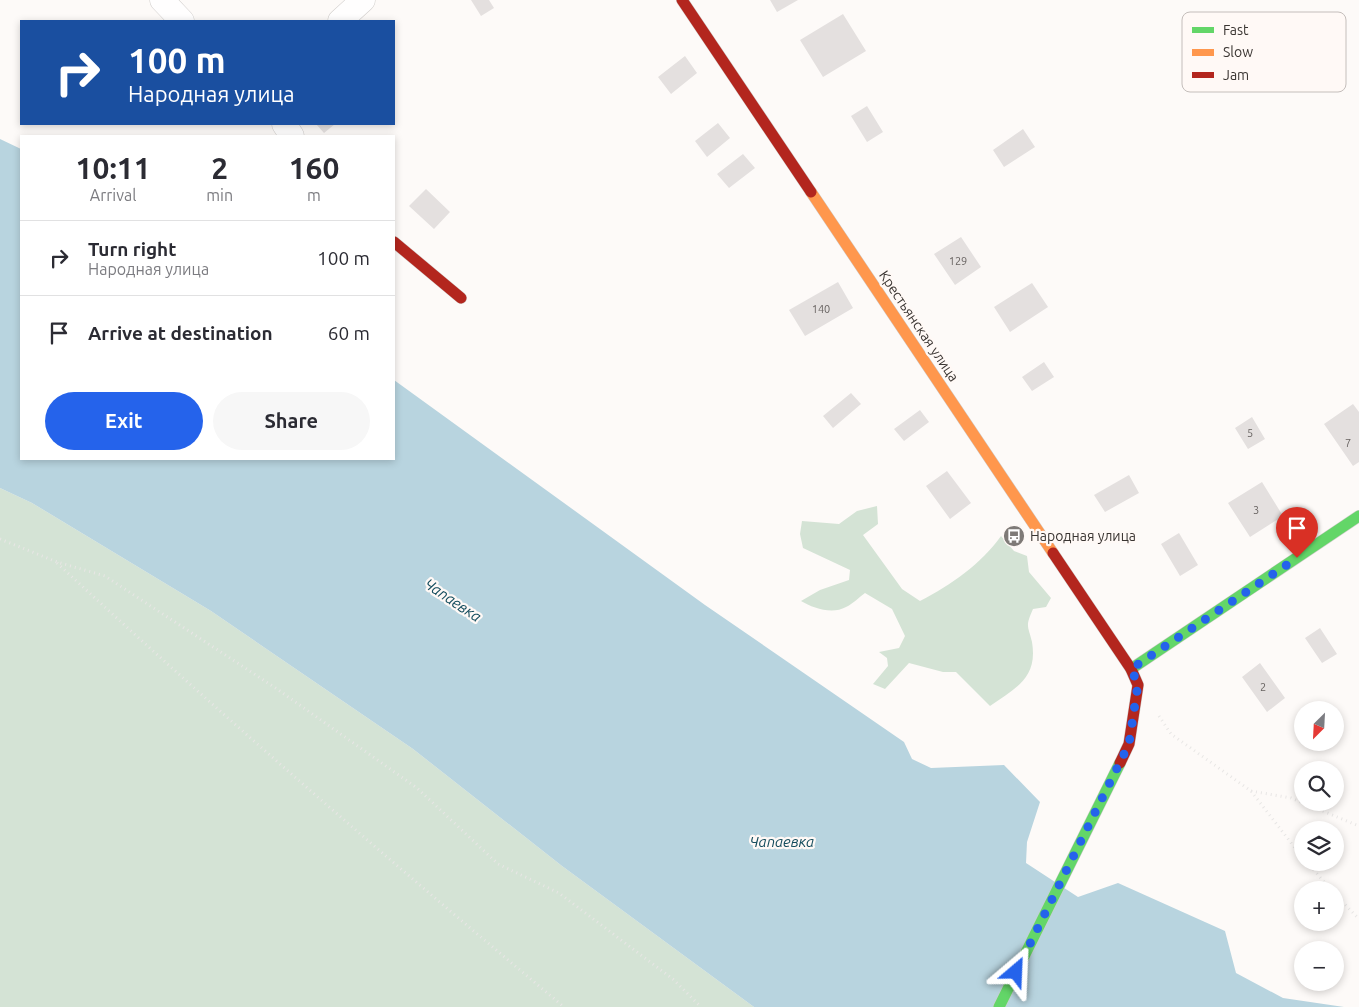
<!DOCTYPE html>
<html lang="en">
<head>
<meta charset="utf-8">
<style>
	body { margin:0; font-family:Ubuntu,sans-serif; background:#f7f7f7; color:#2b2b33; height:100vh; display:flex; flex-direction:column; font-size:19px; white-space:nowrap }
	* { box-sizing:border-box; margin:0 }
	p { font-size:16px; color:#7c7c81 }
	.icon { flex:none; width:28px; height:28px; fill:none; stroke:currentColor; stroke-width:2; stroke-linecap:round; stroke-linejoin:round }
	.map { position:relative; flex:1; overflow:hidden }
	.drawer { position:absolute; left:20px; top:135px; width:375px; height:325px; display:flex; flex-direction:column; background:#fff; border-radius:0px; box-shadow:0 2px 8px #0003 }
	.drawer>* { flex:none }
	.banner { position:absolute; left:20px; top:20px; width:375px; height:105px; border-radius:0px; box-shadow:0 2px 8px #0003; background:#1a4fa0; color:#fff; overflow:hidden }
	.needle { width:32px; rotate:204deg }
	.buttons { position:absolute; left:1294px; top:701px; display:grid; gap:10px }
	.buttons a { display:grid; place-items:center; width:50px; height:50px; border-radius:50%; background:#fff; box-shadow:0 2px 8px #0003; font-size:25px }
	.pin { position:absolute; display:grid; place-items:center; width:42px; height:42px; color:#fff; margin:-51px -21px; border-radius:50% 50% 50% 0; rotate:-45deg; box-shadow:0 0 5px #0007 }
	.pin .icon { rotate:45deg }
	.me { position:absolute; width:55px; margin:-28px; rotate:26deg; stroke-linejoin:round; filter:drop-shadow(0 0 4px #0008) }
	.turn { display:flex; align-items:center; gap:18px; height:105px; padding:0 25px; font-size:22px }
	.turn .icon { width:65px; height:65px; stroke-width:2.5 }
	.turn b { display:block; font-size:35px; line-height:42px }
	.eta { display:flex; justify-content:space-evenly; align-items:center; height:85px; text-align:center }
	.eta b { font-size:30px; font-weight:700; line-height:35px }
	.action { display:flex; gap:10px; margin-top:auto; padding:10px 25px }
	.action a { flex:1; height:58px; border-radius:30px; background:#2563eb; color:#fff; font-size:20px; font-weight:700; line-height:58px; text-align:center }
	.action a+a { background:#f7f7f7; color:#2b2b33 }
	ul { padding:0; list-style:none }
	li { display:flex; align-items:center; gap:15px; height:75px; padding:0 25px; border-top:1px solid #e1e1e2 }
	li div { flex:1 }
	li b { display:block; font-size:19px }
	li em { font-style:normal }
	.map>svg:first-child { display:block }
	.green { fill:#d4e3d5 }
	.water { fill:#b8d4df }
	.building { fill:#e4e0df }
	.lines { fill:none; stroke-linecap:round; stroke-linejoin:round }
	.street-casing { stroke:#d0cdcb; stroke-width:25 }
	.fast-casing { stroke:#d0cdcb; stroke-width:12 }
	.slow-casing { stroke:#d0cdcb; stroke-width:12 }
	.jam-casing { stroke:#d0cdcb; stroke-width:12 }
	.path { stroke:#e8e6e5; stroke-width:3; stroke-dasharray:1 4; stroke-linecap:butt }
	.street { stroke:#fffefe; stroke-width:24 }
	.fast { stroke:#63d668; stroke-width:11 }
	.slow { stroke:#ff974d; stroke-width:11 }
	.jam { stroke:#b3261e; stroke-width:11 }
	.route { stroke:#2563eb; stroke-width:9; stroke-dasharray:0 16.2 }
	.labels { text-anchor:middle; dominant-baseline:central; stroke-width:4.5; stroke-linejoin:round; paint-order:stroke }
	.number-label { font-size:11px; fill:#676260 }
	.street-label { font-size:14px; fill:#3a3532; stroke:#fff9f6 }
	.poi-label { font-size:14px; fill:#3a3532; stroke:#fff9f6; text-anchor:start }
	.water-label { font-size:15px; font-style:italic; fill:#144c5d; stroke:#fff9f6 }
	.key { fill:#fff9f6; stroke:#c4bebb; stroke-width:1 }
	.key-label { font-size:14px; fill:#3a3532 }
</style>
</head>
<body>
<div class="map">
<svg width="1359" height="1007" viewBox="0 0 1359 1007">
	<rect width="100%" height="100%" fill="#fdfaf8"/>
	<path class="green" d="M0,488L32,503L211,611L413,749L562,866L754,1007H0Z
		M877,506L878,524L863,535L902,589L920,601C951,585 981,564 1001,536L1014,551L1027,556L1029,572L1051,598L1046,607L1033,609C1025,627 1028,625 1032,642C1038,678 1016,688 990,706L956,672H943L909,663L885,689L873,684L888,666L887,658L879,652L899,648L905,636L892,609L865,593C859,597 853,604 846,607C832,615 813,608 801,601L820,590L849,580L850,570L803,548L800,534L802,521L839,524L857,511Z"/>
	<path class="water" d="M0,139L21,149V459H394V380L705,605L904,742L912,759L931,768L1004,765L1040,802L1027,842L1026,863L1078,897L1118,883L1225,931L1236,973L1283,998L1344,1007H754L562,866L413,749L211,611L32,503L0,488Z"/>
	<path class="building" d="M471,0H489L494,8L481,16Z
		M770,0H798L777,12Z
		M843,14L866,51L823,77L800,40Z
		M685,56L697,73L671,94L658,77Z
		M867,106L883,132L867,142L851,116Z
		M718,123L730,138L707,157L695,141Z
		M316,124H335L324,133Z
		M1023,129L1035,147L1004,167L993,150Z
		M743,154L755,168L729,188L717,174Z
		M426,189L450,212L434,229L409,206Z
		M961,237L981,267L955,285L934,254Z
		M838,282L853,308L805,336L789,310Z
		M1032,283L1048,307L1010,332L994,307Z
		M1044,362L1054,377L1032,391L1022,377Z
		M851,393L861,404L833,428L823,416Z
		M1353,404L1359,412V462L1353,466L1324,424Z
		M920,410L929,422L904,441L894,429Z
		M1252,417L1265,439L1248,449L1235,428Z
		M947,471L971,503L950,519L926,486Z
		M1129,475L1139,493L1105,512L1094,495Z
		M1262,482L1283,516L1250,537L1228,503Z
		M1179,533L1198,565L1180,576L1161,544Z
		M1320,628L1337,654L1322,663L1305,638Z
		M1260,663L1285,698L1267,712L1242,677Z"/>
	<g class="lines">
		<g class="street-casing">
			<path id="street" d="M162,0L182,21
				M340,21L363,0
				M284,124L292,136"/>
		</g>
		<g class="fast-casing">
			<path id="fast" d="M1131,669L1359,516
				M999,1007L1120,763"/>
		</g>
		<g class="slow-casing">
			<path id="slow" d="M811,192L1053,553"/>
		</g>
		<g class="jam-casing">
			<path id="jam" d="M682,0L811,192
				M394,242L461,298
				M1053,553L1131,669L1138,685L1129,744L1120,763"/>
		</g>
		<path class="path" d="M0,539L57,562L105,576L277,689L417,788L498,864L559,893L674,980L701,1007
			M57,563C222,716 392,863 564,1007
			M1159,716L1171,734L1251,791L1302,857
			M1251,791L1291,798L1359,826
			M1307,862L1331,890
			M1335,894L1359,919"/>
		<use href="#street" class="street"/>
		<use href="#fast" class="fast"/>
		<use href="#slow" class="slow"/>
		<use href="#jam" class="jam"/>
	</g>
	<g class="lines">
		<path class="route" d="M1016,972L1129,744L1138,684L1131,669L1297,558"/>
	</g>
	<defs>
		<g id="bus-disc" transform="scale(1.125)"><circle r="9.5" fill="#7e7a77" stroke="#fff9f6"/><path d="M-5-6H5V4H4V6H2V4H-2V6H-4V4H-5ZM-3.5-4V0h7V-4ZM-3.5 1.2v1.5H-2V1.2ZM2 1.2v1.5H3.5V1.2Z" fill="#fff"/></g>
	</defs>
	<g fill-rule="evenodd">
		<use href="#bus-disc" x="1014" y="536"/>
	</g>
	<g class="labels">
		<g class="number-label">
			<text x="958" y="261">129</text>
			<text x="821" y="309">140</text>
			<text x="1250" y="433">5</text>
			<text x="1348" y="443">7</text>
			<text x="1256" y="510">3</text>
			<text x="1263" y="687">2</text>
		</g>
		<g class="street-label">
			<text transform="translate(919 326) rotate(56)">Крестьянская улица</text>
		</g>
		<g class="poi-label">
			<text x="1030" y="536">Народная улица</text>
		</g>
		<g class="water-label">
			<text transform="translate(453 600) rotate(34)">Чапаевка</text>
			<text x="782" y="841">Чапаевка</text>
		</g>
	</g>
	<rect x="1182" y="12" width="164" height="80" rx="8" class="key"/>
	<rect x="1192" y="27" width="22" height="6" fill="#63d668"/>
	<rect x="1192" y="49" width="22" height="7" fill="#ff974d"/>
	<rect x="1192" y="72" width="22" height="6" fill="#b3261e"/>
	<g class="key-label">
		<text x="1223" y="35">Fast</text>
		<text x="1223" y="57">Slow</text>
		<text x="1223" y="80">Jam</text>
	</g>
</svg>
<div class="buttons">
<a><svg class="needle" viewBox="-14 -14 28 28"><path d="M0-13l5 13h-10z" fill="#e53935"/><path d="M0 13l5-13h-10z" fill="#7c7c81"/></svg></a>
<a><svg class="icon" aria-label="search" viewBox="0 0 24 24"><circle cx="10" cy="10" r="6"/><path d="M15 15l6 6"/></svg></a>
<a><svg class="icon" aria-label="layers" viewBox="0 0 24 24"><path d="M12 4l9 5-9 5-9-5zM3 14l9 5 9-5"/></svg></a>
<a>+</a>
<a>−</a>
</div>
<div class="pin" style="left:1297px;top:558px;background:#d93025"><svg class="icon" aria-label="arrive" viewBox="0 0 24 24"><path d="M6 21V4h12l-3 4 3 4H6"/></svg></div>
<svg class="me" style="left:1016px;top:972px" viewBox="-20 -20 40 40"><path d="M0-17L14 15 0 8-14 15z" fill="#2563eb" stroke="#fff" stroke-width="4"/></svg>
<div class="banner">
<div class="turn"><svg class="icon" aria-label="right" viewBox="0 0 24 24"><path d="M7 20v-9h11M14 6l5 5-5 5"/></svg><div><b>100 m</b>Народная улица</div></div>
</div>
<section class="drawer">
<div class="eta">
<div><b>10:11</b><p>Arrival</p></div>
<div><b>2</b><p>min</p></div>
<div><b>160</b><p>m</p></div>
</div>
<ul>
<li><svg class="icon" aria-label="right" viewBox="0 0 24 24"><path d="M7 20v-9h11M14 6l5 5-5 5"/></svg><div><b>Turn right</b><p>Народная улица</p></div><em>100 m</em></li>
<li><svg class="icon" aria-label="arrive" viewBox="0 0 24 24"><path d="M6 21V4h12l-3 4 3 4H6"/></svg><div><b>Arrive at destination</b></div><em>60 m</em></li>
</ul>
<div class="action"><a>Exit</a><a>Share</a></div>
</section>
</div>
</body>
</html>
